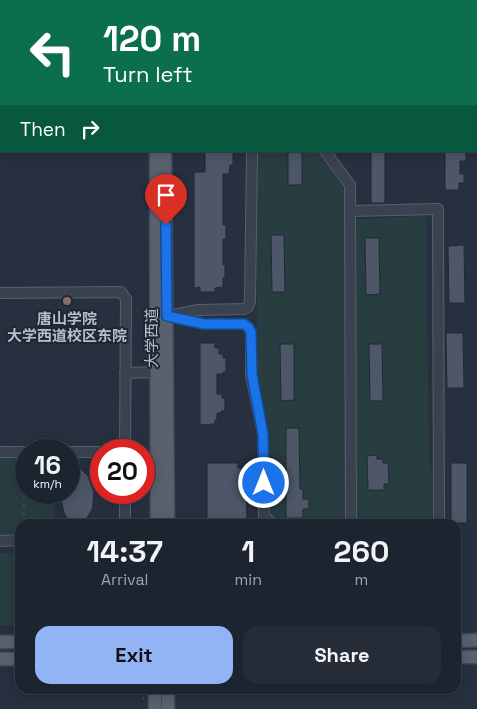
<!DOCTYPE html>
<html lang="en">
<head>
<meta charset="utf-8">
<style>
	body { margin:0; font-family:"Space Grotesk","Noto Sans SC",sans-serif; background:#252c37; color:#f1f3f6; height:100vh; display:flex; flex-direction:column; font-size:19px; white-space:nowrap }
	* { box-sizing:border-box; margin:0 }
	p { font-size:16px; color:#a0a4aa }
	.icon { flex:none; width:28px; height:28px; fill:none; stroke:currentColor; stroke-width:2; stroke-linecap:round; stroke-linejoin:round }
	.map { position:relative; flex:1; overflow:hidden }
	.details { position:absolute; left:15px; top:519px; width:446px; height:175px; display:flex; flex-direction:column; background:#1c242f; border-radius:15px; box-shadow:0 2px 12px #0003,0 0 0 1px #3a414b }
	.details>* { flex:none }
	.hud { position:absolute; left:0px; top:0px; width:478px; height:152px; box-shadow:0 2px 12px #0003,0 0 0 1px #3a414b; background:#0b6e4f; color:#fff; overflow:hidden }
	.speed { position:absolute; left:15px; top:439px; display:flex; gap:10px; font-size:25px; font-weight:700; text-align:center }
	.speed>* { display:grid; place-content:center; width:65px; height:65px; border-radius:50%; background:#1c242f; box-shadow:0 2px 12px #0003,0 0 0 1px #3a414b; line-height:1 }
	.speed small { font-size:12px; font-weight:400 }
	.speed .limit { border:8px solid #d22; background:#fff; color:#111 }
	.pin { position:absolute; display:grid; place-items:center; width:42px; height:42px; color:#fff; margin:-51px -21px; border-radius:50% 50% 50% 0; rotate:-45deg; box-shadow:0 0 5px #0007 }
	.pin .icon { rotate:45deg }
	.me { position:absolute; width:55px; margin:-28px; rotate:0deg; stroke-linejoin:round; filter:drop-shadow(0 0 4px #0008) }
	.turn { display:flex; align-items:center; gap:18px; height:105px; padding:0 20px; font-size:22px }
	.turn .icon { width:65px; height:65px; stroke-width:2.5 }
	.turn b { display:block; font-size:35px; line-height:42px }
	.then { display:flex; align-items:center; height:48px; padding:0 20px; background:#0003; gap:10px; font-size:19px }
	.eta { display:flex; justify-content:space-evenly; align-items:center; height:85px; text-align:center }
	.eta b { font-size:30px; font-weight:600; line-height:35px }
	.cta { display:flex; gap:10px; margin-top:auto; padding:10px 20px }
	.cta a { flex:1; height:58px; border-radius:15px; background:#92b4f4; color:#111; font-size:20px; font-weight:600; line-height:58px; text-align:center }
	.cta a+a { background:#252c37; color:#f1f3f6 }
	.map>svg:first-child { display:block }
	.green { fill:#283d40 }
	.building { fill:#4d5768; stroke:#212937 }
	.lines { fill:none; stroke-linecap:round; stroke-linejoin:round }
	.minor-casing { stroke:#58606d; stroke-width:12 }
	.major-casing { stroke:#444b59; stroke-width:15 }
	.path { stroke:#475a5d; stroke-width:1; stroke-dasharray:4 4; stroke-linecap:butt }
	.minor { stroke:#3b424f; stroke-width:10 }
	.major { stroke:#59616f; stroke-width:12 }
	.route-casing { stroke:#114b97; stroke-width:12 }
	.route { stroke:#1a73e8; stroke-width:9 }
	.education-dot { fill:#8d6e63; stroke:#1f2735; stroke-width:2 }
	.labels { text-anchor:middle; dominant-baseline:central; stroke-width:4; stroke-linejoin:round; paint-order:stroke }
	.poi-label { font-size:15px; font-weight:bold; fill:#b7beca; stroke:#1f2735 }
	.street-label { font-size:15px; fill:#b7beca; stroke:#1f2735 }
</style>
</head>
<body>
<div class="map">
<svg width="477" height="709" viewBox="0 0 477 709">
	<rect width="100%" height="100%" fill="#26303f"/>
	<path class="green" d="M255,151H317L344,188L345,220L419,216L426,217L429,452L432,476L433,524H280L269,513L270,433L258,379Z
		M0,456H26V492L55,493V524H20V536H0Z
		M0,553H20V626L0,625Z"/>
	<path class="building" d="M205,151L233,152V165H230L229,174H223V225H226V239H223V265H225V278H223V287L215,288V292H200V287L194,288V172H205Z
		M288,151H302V185H288Z
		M371,151H385V203H371Z
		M445,151H466V161H460V174H464V183H459V190H445Z
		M271,235H284L285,292H272Z
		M365,238H379L380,294L366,295Z
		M464,245L465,303H449L448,246Z
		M446,333H463L464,388H447Z
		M200,343H215V348H219V354H223V358H226V372H223V374H217V394H222V398H225V411H221V413H217V420H215V424L200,425Z
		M280,344H294V400L281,401Z
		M369,344H382L383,401H370Z
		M286,428H299L300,489H303V499H309V509H303V518H286Z
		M377,455V459H383V463H388L389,484H384V490H368L367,456Z
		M207,463H238V468H246L247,524H207Z
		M451,463H467V523H451Z
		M77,468L81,469L88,476L94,492L93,504L92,510L83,524H72L69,521L64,513L62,504L61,492H69V475L74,469Z"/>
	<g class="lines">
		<g class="minor-casing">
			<path id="minor" d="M476,2H477
				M0,9H1
				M476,111H477
				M0,139H1
				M325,151L350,185L351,524
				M350,211L438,209L439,524
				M0,293L121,292L126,299L125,450
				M173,315L198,310L244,309L248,307L250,301L252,151
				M167,316L204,324H244L248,327L251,332V375L263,434L264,516L273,524
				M125,373L157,372
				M0,452H26
				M69,452H101
				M125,492V524
				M0,541L20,540"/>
		</g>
		<g class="major-casing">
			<path id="major" d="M156,1V0
				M156,151L157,524
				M165,151L168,524
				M456,641L477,640
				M0,642H20
				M456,657H477
				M0,659H20
				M155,689V709
				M168,689V709"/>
		</g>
		<path class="path" d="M24,524V462
			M142,689L144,700"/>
		<use href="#minor" class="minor"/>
		<use href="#major" class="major"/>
	</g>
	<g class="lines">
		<g class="route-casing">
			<path id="route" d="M166,225L167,316L204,324H244L248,327L251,332L252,375L263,434L264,483"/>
		</g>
		<use href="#route" class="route"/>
	</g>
	<circle class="education-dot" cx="67" cy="301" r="5"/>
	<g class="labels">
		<g class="poi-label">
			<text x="67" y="318">唐山学院<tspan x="67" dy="17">大学西道校区东院</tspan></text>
		</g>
		<g class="street-label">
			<text transform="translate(151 338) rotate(-90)">大学西道</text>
		</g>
	</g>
</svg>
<div class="speed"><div>16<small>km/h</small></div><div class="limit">20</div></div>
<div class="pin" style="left:166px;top:225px;background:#d93025"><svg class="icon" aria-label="arrive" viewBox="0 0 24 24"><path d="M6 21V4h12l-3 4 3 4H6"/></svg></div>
<svg class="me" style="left:264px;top:483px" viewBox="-20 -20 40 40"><circle r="17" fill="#1a73e8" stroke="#fff" stroke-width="3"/><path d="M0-11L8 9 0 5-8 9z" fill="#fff"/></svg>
<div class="hud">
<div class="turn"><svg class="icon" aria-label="left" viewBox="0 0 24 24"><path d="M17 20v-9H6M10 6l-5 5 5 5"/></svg><div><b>120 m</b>Turn left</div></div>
<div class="then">Then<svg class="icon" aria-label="right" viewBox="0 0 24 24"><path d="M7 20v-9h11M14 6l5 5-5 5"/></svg></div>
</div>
<section class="details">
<div class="eta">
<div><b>14:37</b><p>Arrival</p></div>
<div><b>1</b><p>min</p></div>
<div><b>260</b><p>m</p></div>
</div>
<div class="cta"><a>Exit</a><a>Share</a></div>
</section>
</div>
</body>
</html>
